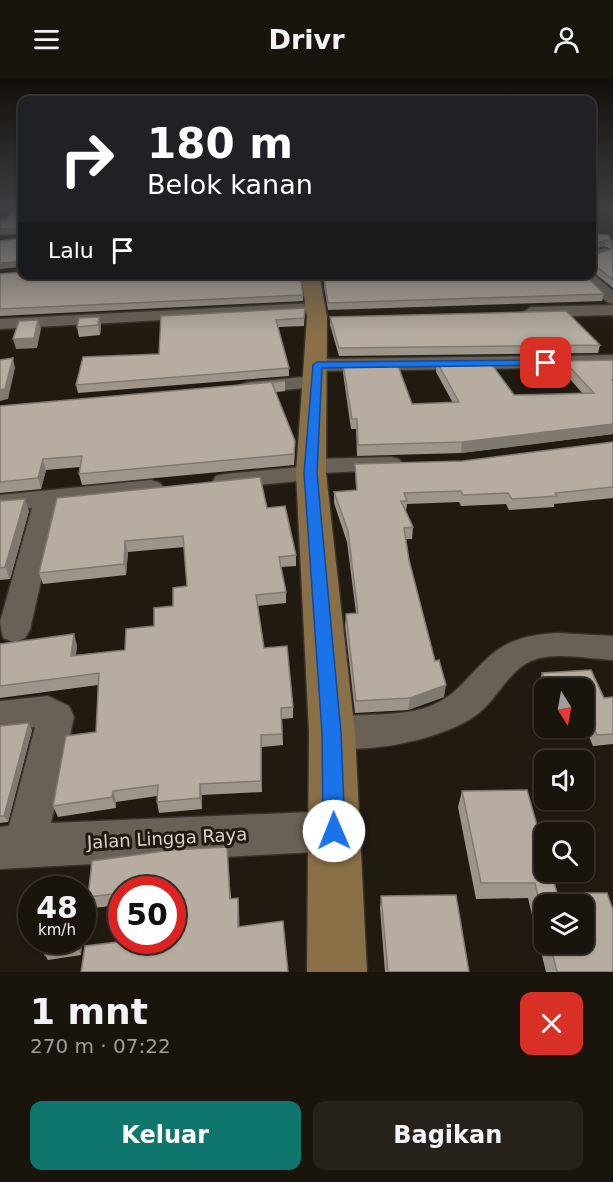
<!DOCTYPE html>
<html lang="id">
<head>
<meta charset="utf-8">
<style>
	body { margin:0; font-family:"DejaVu Sans",sans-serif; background:#26211a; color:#f1f3f6; height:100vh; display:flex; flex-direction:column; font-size:22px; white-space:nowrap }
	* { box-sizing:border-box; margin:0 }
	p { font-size:20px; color:#9f9e9d }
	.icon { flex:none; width:33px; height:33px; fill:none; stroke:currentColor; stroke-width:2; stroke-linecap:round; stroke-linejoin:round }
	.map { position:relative; height:894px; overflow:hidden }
	.details { display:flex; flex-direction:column; background:#19140c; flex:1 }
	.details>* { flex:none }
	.hud { position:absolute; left:18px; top:18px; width:578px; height:183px; border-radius:12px; box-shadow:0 2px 4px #0004,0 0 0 2px #37332d; background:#202124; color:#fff; overflow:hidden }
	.needle { width:39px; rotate:169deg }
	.buttons { position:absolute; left:534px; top:600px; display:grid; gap:12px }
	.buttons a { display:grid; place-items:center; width:60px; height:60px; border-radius:12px; background:#19140c; box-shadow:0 2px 4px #0004,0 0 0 2px #37332d; font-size:30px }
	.speed { position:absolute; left:18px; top:798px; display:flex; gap:12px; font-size:30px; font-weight:700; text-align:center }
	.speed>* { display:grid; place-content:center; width:78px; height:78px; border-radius:50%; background:#19140c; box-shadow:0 2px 4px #0004,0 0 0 2px #37332d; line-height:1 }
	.speed small { font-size:15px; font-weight:400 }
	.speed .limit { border:9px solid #d22; background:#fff; color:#111 }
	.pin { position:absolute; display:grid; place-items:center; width:51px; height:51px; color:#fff; margin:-26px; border-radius:12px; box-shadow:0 3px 9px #0006 }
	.me { position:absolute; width:66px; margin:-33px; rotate:359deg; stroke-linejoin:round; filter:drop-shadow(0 0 4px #0008) }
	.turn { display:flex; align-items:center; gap:21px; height:126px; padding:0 30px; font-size:27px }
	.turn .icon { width:78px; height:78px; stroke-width:2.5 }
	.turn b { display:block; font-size:42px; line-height:51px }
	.then { display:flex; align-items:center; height:57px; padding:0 30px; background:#0003; gap:12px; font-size:22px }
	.round { display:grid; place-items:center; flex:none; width:63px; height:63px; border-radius:12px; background:#26211a }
	.summary { display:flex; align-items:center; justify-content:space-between; height:102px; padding:0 30px }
	h1 { font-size:36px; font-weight:800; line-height:45px }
	.action { display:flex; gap:12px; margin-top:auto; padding:12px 30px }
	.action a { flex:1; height:69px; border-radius:12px; background:#0f766e; color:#fff; font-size:24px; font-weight:800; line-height:69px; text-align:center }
	.action a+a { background:#26211a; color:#f1f3f6 }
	header { display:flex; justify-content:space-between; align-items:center; height:78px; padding:0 30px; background:#19140c; font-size:27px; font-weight:800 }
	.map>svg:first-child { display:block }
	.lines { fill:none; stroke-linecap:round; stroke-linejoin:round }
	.minor-casing { stroke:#37322e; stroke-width:3 }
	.major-casing { stroke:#37322e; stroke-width:3 }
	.minor { fill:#696155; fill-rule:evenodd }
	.major { fill:#897047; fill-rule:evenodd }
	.wall { fill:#9d958a; fill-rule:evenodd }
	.shaded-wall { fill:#7f7970 }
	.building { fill:#b6ada0; stroke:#7f7970; stroke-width:1.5; fill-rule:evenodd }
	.route { fill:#1a73e8; stroke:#114b97; stroke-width:1.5 }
	.labels { text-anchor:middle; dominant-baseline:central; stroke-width:6; stroke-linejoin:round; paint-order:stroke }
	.near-street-label { font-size:18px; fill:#d7d3cc; stroke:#211a10 }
</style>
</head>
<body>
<header><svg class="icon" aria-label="menu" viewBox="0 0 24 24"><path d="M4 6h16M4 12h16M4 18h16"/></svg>Drivr<svg class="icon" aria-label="person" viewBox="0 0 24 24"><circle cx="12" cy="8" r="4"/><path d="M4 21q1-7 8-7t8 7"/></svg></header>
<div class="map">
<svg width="613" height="894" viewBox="0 0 613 894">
	<rect width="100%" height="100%" fill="#211a10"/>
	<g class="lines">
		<g class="minor-casing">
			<path id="minor" d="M604,131H613V136Z
				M605,170L612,174L591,182V174Z
				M591,194L613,213V226L607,224L577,196Z
				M315,225L323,230L321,233L0,251V241Z
				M613,227V237L531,239L523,234L531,229Z
				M613,277V289L317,293L307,287L317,281Z
				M315,298L322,300L325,304L322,308L249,316L242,314L239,310L242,306L249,304Z
				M391,379L399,381L403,386L399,391L323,395L320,400L311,402L225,410L216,408L213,403L216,398L225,396L300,389L303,383L312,381Z
				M151,402L160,405L164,410L160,415L58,427L30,552L25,560L14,564L3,560L0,544L32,430L0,433V417Z
				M557,555L613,558V582C588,581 555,573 531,583C509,593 498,619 480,634C449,661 357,680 319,666L313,655L319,644C356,631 401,643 437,625C462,613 474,589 496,573C513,560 536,556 557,555Z
				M48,618L69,628L74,639L51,745L334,733L349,739L355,753L349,767L334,773L0,791V749L9,748L35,649L0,653V623Z"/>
		</g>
		<g class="major-casing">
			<path id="major" d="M301,196H319L327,239L326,395L355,655L367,894H307L309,655L296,395L307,239Z"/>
		</g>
		<use href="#minor" class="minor"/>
		<use href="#major" class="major"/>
	</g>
	<path class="wall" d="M591,156L613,165L612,171L613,170V210L591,192V176L593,178L611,171L604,168L591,172Z
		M0,196L303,217V223L0,238Z
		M324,202L604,216L602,223L328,232L324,208Z
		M305,230L304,248L278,249L289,290V298L78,315L76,307Z
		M99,239L101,248L100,257L79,259L77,249Z
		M330,239L600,267L598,275L339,278L330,247Z
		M613,282V356L461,375L357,378L356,351H351L343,295V286L412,326L453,325L436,294L437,284L514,317L583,316L562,292L564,283Z
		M285,303V313L276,314L295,374L294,387L82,407L79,396L80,389L46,392L41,411L0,415V328Z
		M613,364V420L554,426V429L509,432L506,426L461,428L459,424L407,426L406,433L413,449L412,461H406L409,482L444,619L408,632L355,635L345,547L346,536L356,535L347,464L334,425V414L356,412L355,386L463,383Z
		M57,420L267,430L296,477V488L281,489L286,514V525L257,528L264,570L293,629V640L282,641L283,667L262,669V714L202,717V731L159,735L157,724V718L116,724V730L58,739L53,728L96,654L98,607L0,620V566L77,567L76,577L125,572L154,548L173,528L187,508L184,469L128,474L126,497L43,506L39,495Z
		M0,423L29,433L10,501L0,502Z
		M591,592L604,620L613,619V666L593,668L584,647V610H544V621L539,606L542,595Z
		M0,648L32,652L8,744L0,745Z
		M462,713L557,815L613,894H546L528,820L476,821L458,729ZM544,826L584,866H544Z
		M228,781L231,821L238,820L239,831L118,864L120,827L93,830L88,819Z
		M381,818L469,894H385L380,830Z
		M82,862L81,877L48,882L45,877Z"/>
	<path class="shaded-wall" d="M21,150L22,156L0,157V151Z
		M606,162L604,168L591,172L592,166Z
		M22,183V189L0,191V185Z
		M99,239L101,248L100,257L98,247Z
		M38,242L41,251L37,270L16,271L13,261Z
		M13,280L15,290L8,321L0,323V312Z
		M613,346V356L461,375L462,364Z
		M43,381L46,392L41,411L38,400Z
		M25,421L29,433L10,501L5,489Z
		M125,463L128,474L126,497L124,486Z
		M74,556L77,567L74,589L71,578Z
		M446,607L444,619L408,632L410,620Z
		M29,645L32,652L8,744L4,738Z
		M261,657L262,669V714L261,703Z
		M200,706L202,717V731L200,720Z
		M113,713L116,724V730L112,719Z
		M83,819L86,825L82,857V823Z
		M238,820L239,831L240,860L238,849Z
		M79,862H82L81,877L78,871Z"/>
	<path class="building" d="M12,131H22V159L21,150L0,151V142H7Z
		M591,156L608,157L613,165L606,162L592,166L591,171Z
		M22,160V187V183L0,185V163Z
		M613,170V202L592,185L591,186V176L593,178Z
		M22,194V196H300L303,217L0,231V196Z
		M409,196H584L604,216L328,225L324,202Z
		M305,230L304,240L276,242L289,290L76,307L83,279L159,276L161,238Z
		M566,233L600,267L339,270L330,239Z
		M99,239L98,247L77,249L79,240Z
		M38,242L34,260L13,261L19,243Z
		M13,280L5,311L0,312V282Z
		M613,282V302H612L613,303V346L462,364L358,367L357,341H352L343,286L397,285L412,326L459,324L437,284H490L514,317L594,315L564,283Z
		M285,303L272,305L295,363L294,376L79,396L82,378L43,381L38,400L0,404V328Z
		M613,364V409L555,415L557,418L512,421L508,415L463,417L461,413L404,415L407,423H401L413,449L404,450L409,482L435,583L439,582L446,607L410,620L356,623L346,536L358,535L348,453L334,414L357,412L355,386L463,383Z
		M260,399L267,430L285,428L296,477L279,479L286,514L256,517L264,570L287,568L293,629L281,630L282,656L261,657V703L200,706V720L157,724L158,707L113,713L112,719L53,728L66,658L96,654L99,595L0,608V566L74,556L71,578L125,572L126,551L154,548V530L173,528V510L187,508L183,458L125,463L124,486L39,495L57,420Z
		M25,421L5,489L0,490V423Z
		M591,592L604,620L613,619V656L597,657L584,627V610H549L542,595Z
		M29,645L4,738H0V648Z
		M527,712L544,772V794H551L557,815H607L613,832V894H557L550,866H584V826H544V844L535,805H481L462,713Z
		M227,769L230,821L238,820V849L283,843L288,894H81L85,868L118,864L121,815L88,819L92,783L171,772ZM122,812H172V862H122Z
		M456,817L469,894H388L381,818Z
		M46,862H79L78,871L45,877Z"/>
	<linearGradient id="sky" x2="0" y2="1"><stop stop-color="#120e09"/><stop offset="0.51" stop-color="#3d3e42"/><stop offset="1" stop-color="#3d3e42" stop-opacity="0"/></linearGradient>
	<rect width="613" height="257" fill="url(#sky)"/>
	<path class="route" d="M546,282L550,283V287L322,290L317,395L341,655L345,753L341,760L334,763L326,760L323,753L322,655L304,395L313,287L317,284Z"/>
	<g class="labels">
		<g class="near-street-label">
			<text transform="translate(167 760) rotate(-3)">Jalan Lingga Raya</text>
		</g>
	</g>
</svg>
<div class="buttons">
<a><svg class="needle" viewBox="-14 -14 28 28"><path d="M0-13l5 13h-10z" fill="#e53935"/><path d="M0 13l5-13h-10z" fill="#9f9e9d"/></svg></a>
<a><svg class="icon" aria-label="sound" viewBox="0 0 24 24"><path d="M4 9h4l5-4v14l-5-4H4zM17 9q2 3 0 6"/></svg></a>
<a><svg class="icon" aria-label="search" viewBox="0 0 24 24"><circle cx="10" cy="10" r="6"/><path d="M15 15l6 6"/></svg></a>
<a><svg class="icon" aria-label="layers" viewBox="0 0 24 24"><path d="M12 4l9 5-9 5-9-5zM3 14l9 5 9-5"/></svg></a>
</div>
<div class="speed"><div>48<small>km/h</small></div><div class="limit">50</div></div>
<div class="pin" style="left:546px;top:285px;background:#d93025"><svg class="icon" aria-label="arrive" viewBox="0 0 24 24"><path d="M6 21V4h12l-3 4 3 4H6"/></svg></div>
<svg class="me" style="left:334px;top:753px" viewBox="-20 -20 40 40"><circle r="19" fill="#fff"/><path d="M0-13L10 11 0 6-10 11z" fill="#1a73e8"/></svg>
<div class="hud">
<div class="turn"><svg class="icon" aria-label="right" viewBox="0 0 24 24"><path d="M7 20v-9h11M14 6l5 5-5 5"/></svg><div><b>180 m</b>Belok kanan</div></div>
<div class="then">Lalu<svg class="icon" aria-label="arrive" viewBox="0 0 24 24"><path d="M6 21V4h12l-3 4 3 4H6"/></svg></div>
</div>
</div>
<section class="details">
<div class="summary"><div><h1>1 mnt</h1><p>270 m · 07:22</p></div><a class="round" style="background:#d93025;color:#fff"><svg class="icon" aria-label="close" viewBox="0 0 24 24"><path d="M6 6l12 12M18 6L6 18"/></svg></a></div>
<div class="action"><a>Keluar</a><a>Bagikan</a></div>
</section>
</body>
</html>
